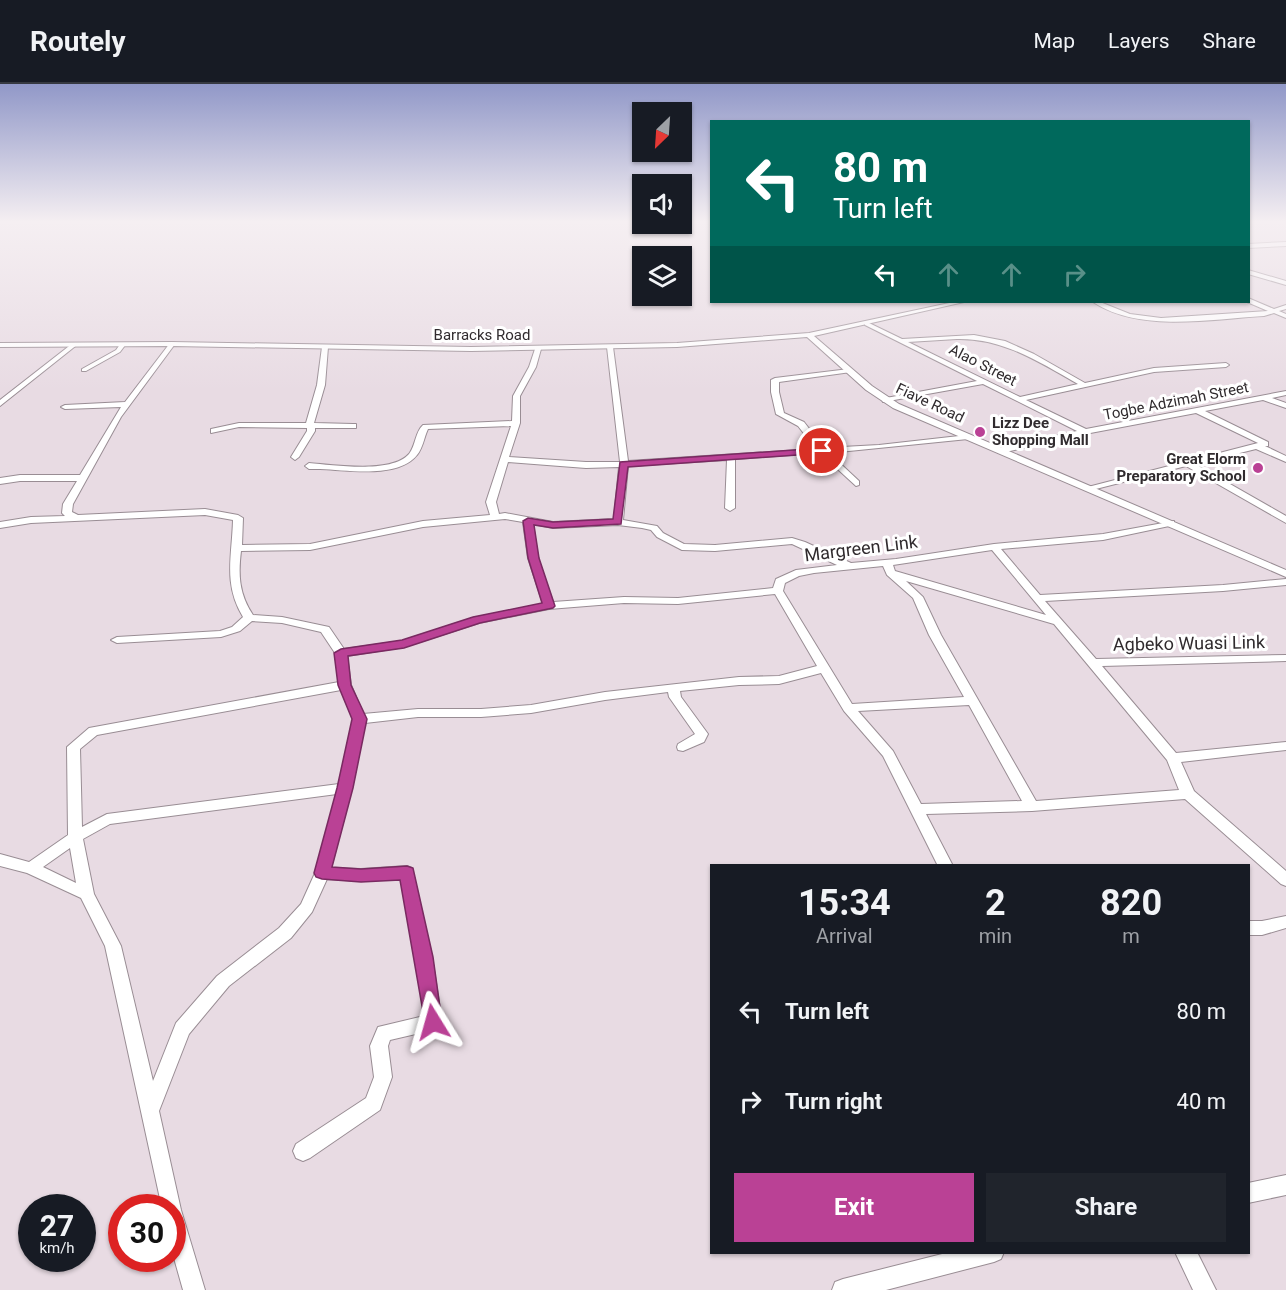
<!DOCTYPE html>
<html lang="en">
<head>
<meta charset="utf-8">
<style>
	body { margin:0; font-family:Roboto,sans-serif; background:#20242c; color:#f1f3f6; height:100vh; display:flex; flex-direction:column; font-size:22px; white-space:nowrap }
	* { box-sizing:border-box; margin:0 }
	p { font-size:20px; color:#9ea1a6 }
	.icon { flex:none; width:33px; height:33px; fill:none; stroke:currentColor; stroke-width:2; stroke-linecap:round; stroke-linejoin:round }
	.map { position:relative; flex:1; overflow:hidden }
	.panel { position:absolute; left:710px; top:780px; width:540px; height:390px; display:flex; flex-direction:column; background:#171b24; border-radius:0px; box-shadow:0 2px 4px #0004 }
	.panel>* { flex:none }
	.hud { position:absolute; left:710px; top:36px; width:540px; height:183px; border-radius:0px; box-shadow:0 2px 4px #0004; background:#00695c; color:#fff; overflow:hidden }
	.needle { width:39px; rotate:205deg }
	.fabs { position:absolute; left:632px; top:18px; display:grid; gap:12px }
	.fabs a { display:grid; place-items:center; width:60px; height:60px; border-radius:0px; background:#171b24; box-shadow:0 2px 4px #0004; font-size:30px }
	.speed { position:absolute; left:18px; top:1110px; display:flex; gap:12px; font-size:30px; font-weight:700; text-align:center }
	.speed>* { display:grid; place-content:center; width:78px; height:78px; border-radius:50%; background:#171b24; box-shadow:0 2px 4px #0004; line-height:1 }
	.speed small { font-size:15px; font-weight:400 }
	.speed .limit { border:9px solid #d22; background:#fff; color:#111 }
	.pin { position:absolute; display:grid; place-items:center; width:51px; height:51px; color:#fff; margin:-26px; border:3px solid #fff; border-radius:50%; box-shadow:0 2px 6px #0007 }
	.me { position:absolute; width:66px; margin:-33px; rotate:352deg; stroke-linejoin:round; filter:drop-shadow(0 0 4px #0008) }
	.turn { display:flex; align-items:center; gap:21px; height:126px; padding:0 24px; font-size:27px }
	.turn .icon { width:78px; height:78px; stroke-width:2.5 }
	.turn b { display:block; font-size:42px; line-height:51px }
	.lanes { display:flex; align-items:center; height:57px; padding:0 24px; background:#0003; justify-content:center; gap:30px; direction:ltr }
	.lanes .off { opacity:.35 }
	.eta { display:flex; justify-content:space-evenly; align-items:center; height:102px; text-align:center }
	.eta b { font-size:36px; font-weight:700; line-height:42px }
	.cta { display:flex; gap:12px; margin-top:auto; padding:12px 24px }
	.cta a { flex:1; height:69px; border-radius:0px; background:#ba4195; color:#fff; font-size:24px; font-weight:700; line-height:69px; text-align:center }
	.cta a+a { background:#20242c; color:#f1f3f6 }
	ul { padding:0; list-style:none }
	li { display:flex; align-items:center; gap:18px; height:90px; padding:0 24px }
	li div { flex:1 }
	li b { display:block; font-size:22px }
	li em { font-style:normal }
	header { display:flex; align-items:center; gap:36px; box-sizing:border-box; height:84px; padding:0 30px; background:#171b24; border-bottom:2px solid #363941 }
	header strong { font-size:28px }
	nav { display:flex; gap:33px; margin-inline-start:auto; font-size:21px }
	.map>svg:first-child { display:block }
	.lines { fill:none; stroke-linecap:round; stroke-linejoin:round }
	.minor-casing { stroke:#998d94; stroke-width:2 }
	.tertiary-casing { stroke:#998d94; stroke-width:2 }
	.minor { fill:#fff; fill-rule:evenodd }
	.tertiary { fill:#fff; fill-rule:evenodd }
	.route { fill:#ba4195; stroke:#792a61; stroke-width:1.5 }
	.poi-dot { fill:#ba4195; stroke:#fff; stroke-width:2 }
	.labels { text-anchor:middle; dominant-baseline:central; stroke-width:6; stroke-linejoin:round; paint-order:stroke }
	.far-street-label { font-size:15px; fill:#302b2e; stroke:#fff }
	.far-poi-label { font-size:15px; font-weight:bold; fill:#302b2e; stroke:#fff; text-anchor:start }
	.street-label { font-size:18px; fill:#302b2e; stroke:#fff }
</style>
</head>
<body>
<header>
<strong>Routely</strong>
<nav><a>Map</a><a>Layers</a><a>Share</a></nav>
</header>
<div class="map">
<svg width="1286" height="1206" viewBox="0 0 1286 1206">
	<rect width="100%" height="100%" fill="#e8dbe3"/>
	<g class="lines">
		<g class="minor-casing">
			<path id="minor" d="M1248,186L1286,197V201L1248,190Z
				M1248,214L1274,225L1286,221V225L1279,227L1286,230V234L1274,229L1264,232C1210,235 1140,249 1093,218H1100L1130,230L1161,234L1268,227L1247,218Z
				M865,239H869L902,255L974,251L1005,257L1034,270L1085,299L1154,284L1226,279L1229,281L1226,283L1154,288L1026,316L1086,345L1286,307V311L1272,314L1286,319V324L1263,316L1205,327L1268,358V362H1265L1286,372V378L1256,365L1195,380L1286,432V439L1186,382L1088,407L1084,404L1258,359L1196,329L1085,350L1001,369H998V365L1077,347L983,300L883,318L882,316L886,314L977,297L865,241ZM957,255C1003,254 1039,278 1078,300L1020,313L908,258Z
				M73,259L78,260L0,322V316Z
				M121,259L126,260L120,268L86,287H82V285L116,266Z
				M170,259L175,260L121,333L73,420L72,428L78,431L205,425L238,431L243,434L242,461L310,460L423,437L490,431L486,418L511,342L428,345C424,353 423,364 417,371C398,395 347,386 320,385H309L305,382L309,379C334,381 391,390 409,370C416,361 415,348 423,341L512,337L513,312L529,283L535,265L538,263L541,265L536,283L520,312V339L509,373L586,378H620L607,263L610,261L613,263L628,377L816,365L798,342L776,330L771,308V296L775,294L849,285L852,287L851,288L779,298V308L784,329L804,338L824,364L879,361L968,351L972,353L968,355L829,369L859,397V401L856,402L820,369L735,375V424L730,427L725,424L727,376L628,382L623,436L657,442L663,449L684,460L715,461L792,454L805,458L851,479L896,475L994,460L1103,450L1174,437V441L1103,456L1001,465L1040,511L1223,501L1286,495V501L1223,507L1045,517L1096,575L1286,571V577L1102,582L1176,669L1286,658V666L1181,678L1194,707L1286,787V802L1281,800L1185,715L1032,727L926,730L953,782H938L883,672L844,627L821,589L779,600L739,601L680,607L681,613L708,650L704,658L683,667L678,666L677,663L678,660L695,650L669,613L668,608L605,616L531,629L481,633H418L365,639L352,704L331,784L361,785L407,782L412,784L432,873L442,938L439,944L433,946L390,956L388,962L392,993L380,1026L310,1074L303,1077L296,1074L293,1067L296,1060L366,1014L374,993L370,962L378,943L424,932L416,873L401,794L361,797L327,795L312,828L291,854L229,902L189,950L159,1027L181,1126L205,1206H183L172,1167V1124H162L105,862L81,814L27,789L0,782V770L29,778L68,751L67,663L89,644L339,598L335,569L321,548L282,539L252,537L240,547L221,553L117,559L111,556L117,553L220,547L232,543L243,533C223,500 232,473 233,436L205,431L31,439L0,444V438L31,433L65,432L62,429L63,420L77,397H20L0,400V394L20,391H80L121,323L65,325L61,323L65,321L125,318ZM508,378L586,384L619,383L614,435L553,438L505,429L499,430L496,418ZM505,435L523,438L528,474L543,520L473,534L402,557L344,565L329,543L282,533L253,531C239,510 238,491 241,467L310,466L423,443ZM533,440L553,444L618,441L642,444L651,446L657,453L682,466L715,467L792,460L837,481L796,486L776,495L773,504L678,514L624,513L553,518L538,474ZM992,466L1046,531L895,487L893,481ZM883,482L887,491L913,514L929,551L964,613L852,620L783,507L785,499L799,492L814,489ZM906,497L1054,540L1167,676L1179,706L1036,717L941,551L923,513ZM775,510L817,582L779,592L739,593L605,608L531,621L481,625H418L363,630L351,601L347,572L404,563L479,539L549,525L624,519L678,520ZM341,606L353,635L339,700L107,730L82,743L80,665L97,651ZM969,621L1022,717L921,720L893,667L858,627ZM337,710L315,789L301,820L279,844L217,892L176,939L153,997L121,862L94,810L83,755L110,740ZM70,764L76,799L43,783Z
				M325,261L328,263L325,301L314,339L353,340H356V344H315V347L299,373L295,376L291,373L307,347V344L239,343L211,349V345L239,339H306L317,301L322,263Z
				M1286,832V844L1262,851H1248V837H1262Z
				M1286,1091V1111L1248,1119V1099Z
				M950,1168H1004L1001,1175L994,1178L886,1206H832L835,1198L843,1195Z
				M1175,1168H1197L1216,1206H1193Z"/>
		</g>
		<g class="tertiary-casing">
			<path id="tertiary" d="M1286,158V162L1248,164V160Z
				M954,218H964L814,252L872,302L899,320L1286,486V493L893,324L866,306L807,253L677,263L471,267L172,262L0,263V259L172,258L471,263L677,259L809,249Z"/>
		</g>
		<use href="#minor" class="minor"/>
		<use href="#tertiary" class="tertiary"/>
	</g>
	<linearGradient id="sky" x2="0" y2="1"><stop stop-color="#9198c8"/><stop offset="0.45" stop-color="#f5eff2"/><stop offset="1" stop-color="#f5eff2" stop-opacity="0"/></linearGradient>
	<rect width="1286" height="306" fill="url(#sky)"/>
	<path class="route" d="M822,364L825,365V369L628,383L621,440L553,444L534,441L539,474L555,522L553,524L480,539L404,564L348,572L351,601L367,635L353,704L332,783L361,785L407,782L413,784L433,873L442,938L440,945L433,947L426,945L400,796L361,798L322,795L316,793L314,789L337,704L352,635L338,601L334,569L341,565L402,556L473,533L542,519L528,474L523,437L528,434L553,438L613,435L620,378Z"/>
	<g class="poi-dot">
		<circle cx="980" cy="348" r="6"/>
		<circle cx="1258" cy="384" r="6"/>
	</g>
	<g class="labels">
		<g class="far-street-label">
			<text x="482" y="251">Barracks Road</text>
			<text transform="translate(983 281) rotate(27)">Alao Street</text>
			<text transform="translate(1176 317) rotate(-11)">Togbe Adzimah Street</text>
			<text transform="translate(930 319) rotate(25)">Fiave Road</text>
		</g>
		<g class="far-poi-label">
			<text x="992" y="339">Lizz Dee<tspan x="992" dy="17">Shopping Mall</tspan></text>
			<text x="1246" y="375" text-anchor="end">Great Elorm<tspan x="1246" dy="17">Preparatory School</tspan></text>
		</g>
		<g class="street-label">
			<text transform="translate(861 464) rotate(-7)">Margreen Link</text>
			<text transform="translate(1189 559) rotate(-1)">Agbeko Wuasi Link</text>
		</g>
	</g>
</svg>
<div class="fabs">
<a><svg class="needle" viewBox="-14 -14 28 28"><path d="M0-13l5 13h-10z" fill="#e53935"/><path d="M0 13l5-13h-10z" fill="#9ea1a6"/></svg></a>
<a><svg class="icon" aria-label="sound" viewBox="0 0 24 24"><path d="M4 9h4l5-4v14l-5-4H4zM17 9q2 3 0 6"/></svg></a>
<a><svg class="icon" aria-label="layers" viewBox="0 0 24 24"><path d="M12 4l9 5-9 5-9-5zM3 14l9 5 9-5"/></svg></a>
</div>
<div class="speed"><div>27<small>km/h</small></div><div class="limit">30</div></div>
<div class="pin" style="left:822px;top:367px;background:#d93025"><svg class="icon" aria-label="arrive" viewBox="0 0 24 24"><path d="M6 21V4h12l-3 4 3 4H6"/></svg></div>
<svg class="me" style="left:433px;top:938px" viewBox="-20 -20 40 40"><path d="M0-17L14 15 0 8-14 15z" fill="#ba4195" stroke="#fff" stroke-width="4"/></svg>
<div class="hud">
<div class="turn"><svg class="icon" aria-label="left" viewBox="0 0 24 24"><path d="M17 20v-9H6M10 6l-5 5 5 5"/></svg><div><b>80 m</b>Turn left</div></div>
<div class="lanes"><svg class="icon" aria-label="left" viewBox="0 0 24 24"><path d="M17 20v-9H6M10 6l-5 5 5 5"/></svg><svg class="icon off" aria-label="ahead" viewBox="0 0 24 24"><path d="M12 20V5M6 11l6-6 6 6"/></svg><svg class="icon off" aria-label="ahead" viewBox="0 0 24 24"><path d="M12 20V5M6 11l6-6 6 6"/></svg><svg class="icon off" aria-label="right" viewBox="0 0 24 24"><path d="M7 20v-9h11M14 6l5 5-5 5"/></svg></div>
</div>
<section class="panel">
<div class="eta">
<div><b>15:34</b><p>Arrival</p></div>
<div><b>2</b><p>min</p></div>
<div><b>820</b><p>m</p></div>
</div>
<ul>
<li><svg class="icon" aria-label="left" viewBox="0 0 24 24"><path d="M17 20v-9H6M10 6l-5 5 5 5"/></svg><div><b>Turn left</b></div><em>80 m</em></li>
<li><svg class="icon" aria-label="right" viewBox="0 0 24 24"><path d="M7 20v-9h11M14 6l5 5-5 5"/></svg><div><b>Turn right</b></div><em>40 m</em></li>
</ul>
<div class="cta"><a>Exit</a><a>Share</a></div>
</section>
</div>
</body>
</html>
